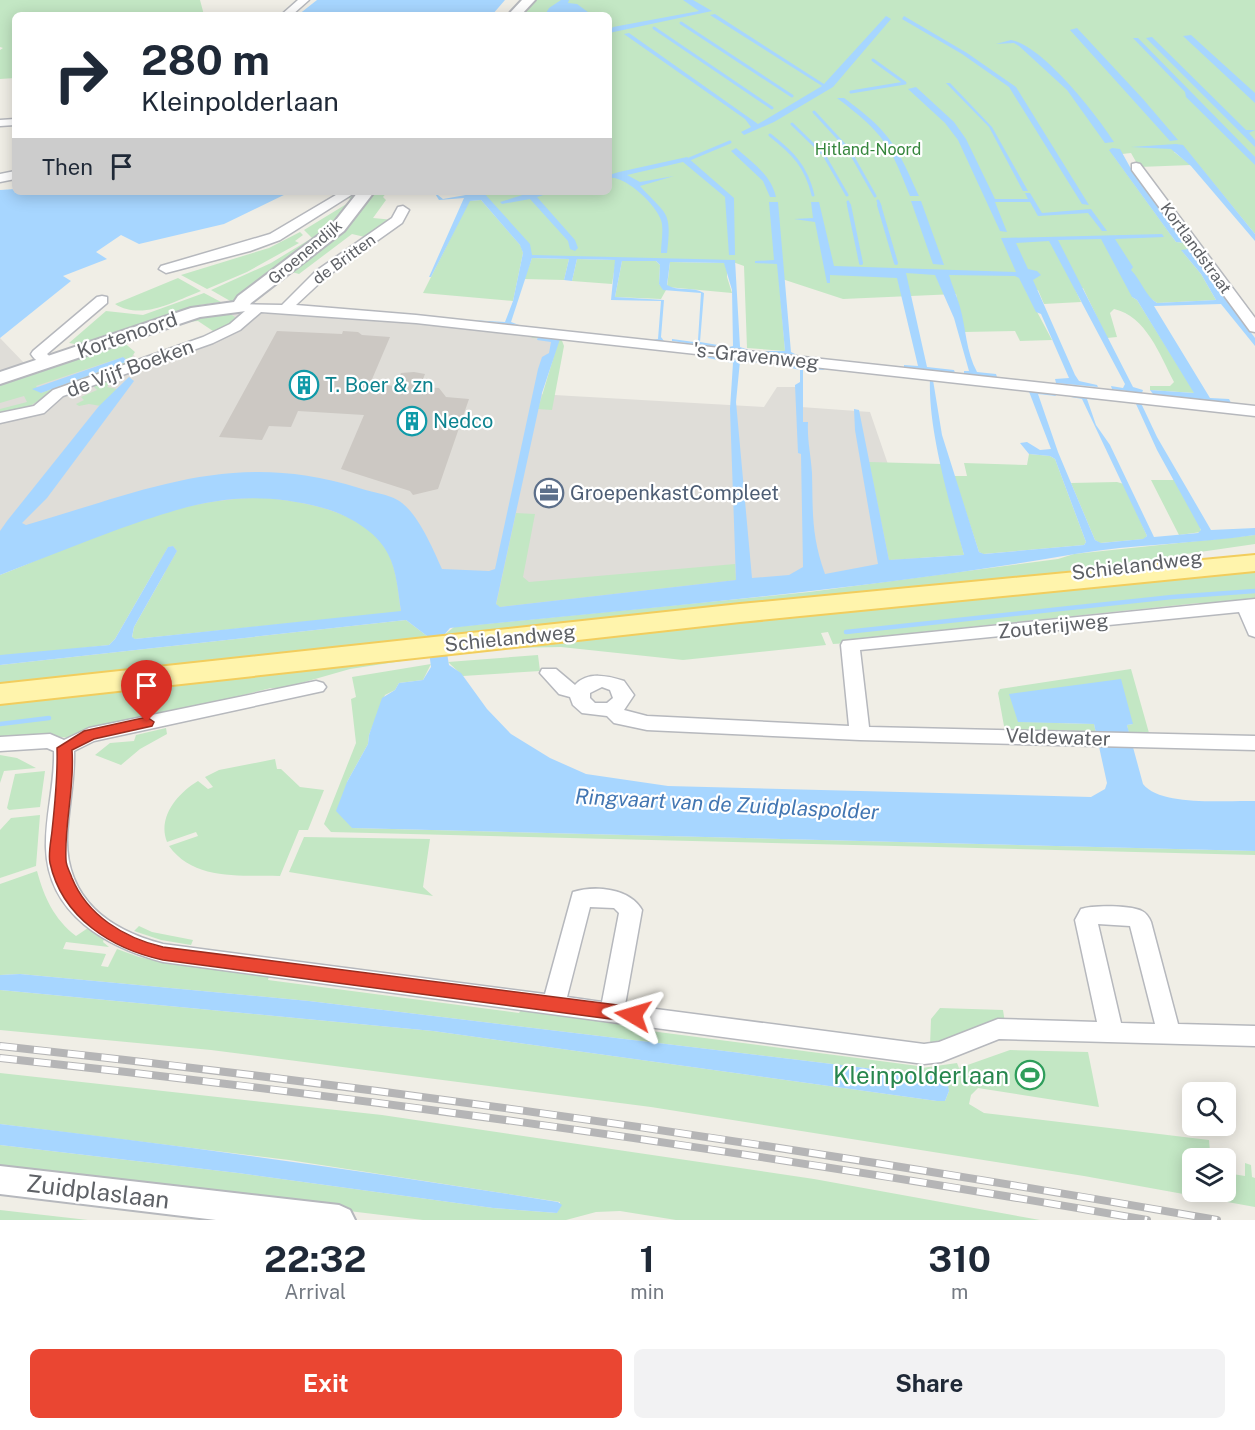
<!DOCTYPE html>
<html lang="en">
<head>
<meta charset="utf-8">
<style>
	body { margin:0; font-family:"Public Sans",sans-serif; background:#f2f2f3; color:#1f2937; height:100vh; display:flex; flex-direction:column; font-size:22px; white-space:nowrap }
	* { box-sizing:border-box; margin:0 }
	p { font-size:20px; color:#747a83 }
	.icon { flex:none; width:33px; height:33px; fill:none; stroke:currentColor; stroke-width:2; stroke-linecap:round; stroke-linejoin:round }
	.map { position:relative; height:1220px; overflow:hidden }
	.side { display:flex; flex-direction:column; background:#fff; flex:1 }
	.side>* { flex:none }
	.top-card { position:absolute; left:12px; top:12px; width:600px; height:183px; border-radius:9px; box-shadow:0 3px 15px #0003; background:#fff; color:#1f2937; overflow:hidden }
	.tools { position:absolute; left:1182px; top:1082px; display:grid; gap:12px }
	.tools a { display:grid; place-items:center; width:54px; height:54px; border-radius:9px; background:#fff; box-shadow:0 3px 15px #0003; font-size:30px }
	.pin { position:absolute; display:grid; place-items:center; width:51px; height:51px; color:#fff; margin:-62px -26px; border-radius:50% 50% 50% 0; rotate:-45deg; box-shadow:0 0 6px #0007 }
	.pin .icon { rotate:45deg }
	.me { position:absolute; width:66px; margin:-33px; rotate:277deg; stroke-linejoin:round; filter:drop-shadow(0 0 4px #0008) }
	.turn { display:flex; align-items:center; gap:21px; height:126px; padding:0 30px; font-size:27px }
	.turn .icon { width:78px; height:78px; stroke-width:2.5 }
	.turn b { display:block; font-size:42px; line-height:51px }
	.then { display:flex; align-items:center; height:57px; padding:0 30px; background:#0003; gap:12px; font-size:22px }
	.eta { display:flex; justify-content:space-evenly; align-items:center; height:102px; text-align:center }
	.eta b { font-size:36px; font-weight:700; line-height:42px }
	.cta { display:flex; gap:12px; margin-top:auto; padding:12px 30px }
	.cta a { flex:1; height:69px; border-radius:9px; background:#ea4632; color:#fff; font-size:24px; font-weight:700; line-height:69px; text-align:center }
	.cta a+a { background:#f2f2f3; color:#1f2937 }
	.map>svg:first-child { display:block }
	.industrial { fill:#dfddd8 }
	.green { fill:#c3e7c4; fill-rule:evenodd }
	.water { fill:#a7d6ff }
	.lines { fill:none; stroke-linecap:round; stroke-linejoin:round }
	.stream-far2 { stroke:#a7d6ff; stroke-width:3 }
	.stream-far1 { stroke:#a7d6ff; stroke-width:4 }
	.stream { stroke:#a7d6ff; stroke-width:4.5 }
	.building { fill:#ccc8c3 }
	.minor-casing { stroke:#b6b8bd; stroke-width:3 }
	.tertiary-casing { stroke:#b6b8bd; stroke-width:4 }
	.primary-casing { stroke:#f2cd5d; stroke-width:4 }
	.minor { fill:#fff; fill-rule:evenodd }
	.tertiary { fill:#fff; fill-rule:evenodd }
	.primary { fill:#fff4ac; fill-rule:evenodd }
	.rail-casing { stroke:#b5b5b6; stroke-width:8 }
	.rail { stroke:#fff; stroke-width:6; stroke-dasharray:17; stroke-linecap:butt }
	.route { fill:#ea4632; stroke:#982e20; stroke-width:1.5 }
	.labels { text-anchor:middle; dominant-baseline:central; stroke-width:4.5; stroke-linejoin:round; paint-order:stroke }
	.far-park-label { font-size:16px; fill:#35863c; stroke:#fff }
	.far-street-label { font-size:16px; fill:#5e6166; stroke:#fff }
	.street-label { font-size:20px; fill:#5e6166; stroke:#fff }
	.culture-label { font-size:20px; fill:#0d838f; stroke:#fff; text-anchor:start }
	.service-label { font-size:20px; fill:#4e5e75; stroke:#fff; text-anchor:start }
	.water-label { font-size:21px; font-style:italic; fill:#4276b2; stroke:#fff }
	.near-leisure-label { font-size:24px; fill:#27864d; stroke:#fff; text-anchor:end }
	.near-street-label { font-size:24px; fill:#5e6166; stroke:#fff }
</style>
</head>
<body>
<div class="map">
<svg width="1255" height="1220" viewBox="0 0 1255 1220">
	<rect width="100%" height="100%" fill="#f0eee6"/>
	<path class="industrial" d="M235,312L404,322L556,340L537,394L764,407L777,387H798L801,407L870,412L924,569L442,619L0,544V338L26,365L117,334L137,359L218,331Z"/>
	<path class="green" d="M0,0H200L204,15H15V78L0,79V50L3,48L0,47Z
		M530,0H1255V234L1187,151L1174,152L1191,165L1139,167L1131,153L1113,155L1176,242L1186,243L1189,249L1182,251L1201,274L1216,300L1157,303L1151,299L1132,297L1137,300L1195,393L1150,390V386H1170L1174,382C1160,355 1146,316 1114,309L1110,313L1117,337L1107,338L1083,288L1075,289L1081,302L1044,304L1038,290L1026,291L1052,340L1020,341L1015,331L964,332L956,294L843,299L779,278L785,351L747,348L744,266L730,261L528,256L527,247L479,192H609V15H548L545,12V15H517Z
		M354,192L360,194L335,226L236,300L232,302L211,290L271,263L312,238L304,230L353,200L346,197Z
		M373,192H387L383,197L386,200L373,218L394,220L369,238L352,234L299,274L288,271Z
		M481,200L521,246L523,253L513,301L423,293L469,201Z
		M300,232L303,235L295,241L299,243L247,272L207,289L181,275L269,248Z
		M532,258L569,259L564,280L524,279Z
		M577,259L656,261L660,265L659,284L666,290L661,299L615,297L622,261L616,260L612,284L572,281Z
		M670,262L724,263L727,265V277L732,293L667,287Z
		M178,278L201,291C175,301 142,321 115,304Z
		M204,293L221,302L200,305L81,345L69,343L106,311L143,315Z
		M228,312L236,318L234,323L216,333L198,321L187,322L184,319Z
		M536,335L561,338L564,346L552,410L538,409L559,339L531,338Z
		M121,340L135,352L127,364L54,391L25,409L0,415V409L27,402L24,396L0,403V381ZM123,357L128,361L41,393L36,386Z
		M114,378L107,387L117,389L101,406L89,404L79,406L76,404L84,400L81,397L97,390L93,386Z
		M1029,454L1050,456L1055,459L1086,542L1084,545L983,554L979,552L954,476H967L964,463L1027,465Z
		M869,462L942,464L964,555L889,560Z
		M1151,480H1174L1200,526L1201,532L1179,535Z
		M1117,482L1124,484L1147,536L1144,539L1100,543L1095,540L1071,483Z
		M266,498C307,502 366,512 388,553C397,570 398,593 401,612L135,639L132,638L134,627L177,551L173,546L168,547L115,639L109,645L0,657V575C85,542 173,496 266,498Z
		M516,513L535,514L523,577L529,582L735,564L736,580L500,607L496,605Z
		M1255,535V544L1007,580L445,639L444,635L454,627L809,592L1058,559L1074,554Z
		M1255,568V600L1201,605L1199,603L864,638L865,642L833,644L828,632L821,633L826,645L683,660L561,647L504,648L936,598Z
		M406,620L427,636L428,640L0,688V665Z
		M538,655L540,671L463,676L448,662Z
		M428,657L350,669L280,689L271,688L70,738L40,735L0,738V701Z
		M431,664L423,680L399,683L395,690L385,695L369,735L368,744L347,782L352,828L1255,851V855L331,832L324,824L356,743L351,699L356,697L352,677Z
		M1131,669L1149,733L1129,734L1127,725L1133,724L1018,722L1094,724L1096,733L1006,729L1004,726L998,693L1000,689Z
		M166,728L167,734L140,749L121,765L95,755L110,743L134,741L136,735Z
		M0,755L17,758L36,768L4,771L0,783Z
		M275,759L277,769H281L300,787L324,790L308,830H299L280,876C241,875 194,881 169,846L198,836L196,832L167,842C157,817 178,793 198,781L208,789L213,787L205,777L219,770Z
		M45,771L40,807L9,810L7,808L15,774Z
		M40,815L36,866L0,878V830L11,818Z
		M304,837L430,839L423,887L433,896L289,872Z
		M37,871C44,897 54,919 76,936L88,928L104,939L103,942L109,947L66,942L63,949L106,954L101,966L108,967L117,949L139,957L170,964L269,976L268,980L519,1013L521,1010L643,1026V1030L918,1066V1060H921L922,1068L957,1063L959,1068L1010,1050L1088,1052L1099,1107L978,1088L971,1095L969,1104L984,1113L1209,1140L1210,1152L1216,1158H1192V1191H1226V1164V1173L1245,1176V1163L1251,1165L1252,1177L1255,1178V1207L1084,1176L651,1107L211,1050L0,1030V990L433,1031L937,1101H945L949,1091L946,1080L940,1077L309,1001L20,974L0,975V884Z
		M139,926L152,932L193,940L191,945L161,940L134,931Z
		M940,1008L1003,1010L1005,1023L930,1046L931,1019Z
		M0,1073L382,1115L814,1179L1040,1220H676L620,1211L596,1212L566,1220H423L0,1169V1145L238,1173L493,1208L557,1213L560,1202L289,1160L0,1124Z
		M0,1210L88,1220H0Z"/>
	<path class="water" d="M317,0H505L492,15H298Z
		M561,0H569L568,3L577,4L592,15H545L549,8Z
		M683,0H693L712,11L609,33L613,27L699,11Z
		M715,14L824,84L886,16L891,19L833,87L774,122L744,135L741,132L751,127L745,119L624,34L629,33L758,124L822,86L710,15Z
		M904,16L967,53L1016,87L1089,205L1082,204L1009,87L962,54L902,19Z
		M1077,28L1143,99L1178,140L1170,141L1070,30Z
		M1191,35L1255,93V103L1183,36Z
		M1152,37L1246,130H1255L1249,133L1255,140V147L1146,38Z
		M1133,38H1138L1255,157V165L1186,97L1185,92Z
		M1011,40C1042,45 1097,115 1114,142L1105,143L1067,90L1019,46L1014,43L996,44Z
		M946,83H950L992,127L1028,191H1023L989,127Z
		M916,87L954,122L966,139L995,199H1028L1025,193H1030L1042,213L1091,209L1107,231H1102L1088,213L1038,216L1030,202H995L1007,232L1000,231L958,140L945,123L908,89Z
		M837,98H844C890,132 896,144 919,196H910C890,144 883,133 837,98Z
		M1176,144L1183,145L1255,234V241L1191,166L1171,149L1131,147Z
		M736,148C753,163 771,175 776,197H770L763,181L731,151Z
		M1112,148L1120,149L1130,167L1186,243L1176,242L1170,234L1109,150Z
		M687,157L734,198L735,255H729L725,197L683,162L627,175L640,182L674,176L640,186C667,216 672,210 667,253H661C661,243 664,229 661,220C656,205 625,175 609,178V175L619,172Z
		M15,189V192H290L224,224L139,244L121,235L96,252L107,259L63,276L71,281L0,338V190Z
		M434,192L443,199L483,192L530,244L532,255L735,260L740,347L752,351L725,348L733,346L732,290L724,263L670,262L667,285C678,292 693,286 704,293L700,342L718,345L716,347L672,341V339L694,342L698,340L701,293L663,290L659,284L660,265L656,261H622L615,297L664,300L661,337L664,341L653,340L658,339L661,301L611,300L615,260L577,259L572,281L564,280L569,259L532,258L511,322L519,325L471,320L505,322L513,301L523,253L520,245L481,200L470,201L431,277H429L464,198L439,200Z
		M553,192L537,197L575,240L578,248L575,251L570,249L568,241L530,199L502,204L500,202L529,193Z
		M911,201H921L944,265L933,264Z
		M769,202H778L791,352L797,355L759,351H785L777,264L755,263V261L774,260Z
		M811,202H819L834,266L1016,272L1001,238L1162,234L1164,237L1115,239L1133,267L1131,270C1141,280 1146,297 1157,303L1216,300L1201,274L1181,250L1189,249L1255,338V346L1221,304L1154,306L1210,398L1229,399L1231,403L1153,394L1150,390L1194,393L1137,300L1132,297L1101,239L1058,240L1133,387L1143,390L1142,393L1112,389L1111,386L1123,388L1125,384L1049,241L1016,243L1028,269L1037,271L1041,275L1033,280L1075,375L1079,381L1097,385L1098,387L1056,383L1055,379L1069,378L1041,314L1036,312L1019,278L1015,276L949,275C952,286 957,296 960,307C966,328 966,352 977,372L996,374L997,377L964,374V371H969L954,318L935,275L906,273L927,367L954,370L955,373L904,368V365L918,366L897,278L830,275V283H827L815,222L794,219L813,218Z
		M538,337L560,339L542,393L496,604L500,607L736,580L730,409L733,363L708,358L709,355L764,363L740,361L736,402L752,578L789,575L803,567L801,454L798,453L795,385L800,382V370L783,366L787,364L822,368L825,370L803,369V422H808C807,440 811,456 812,473C813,512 811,535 825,574L878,564L855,430L854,409L859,410L889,560L964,555C950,504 928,431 930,379L933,380L942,435L979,552L984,554L1084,545L1086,542L1055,459L1050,456L1029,454L1020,443L1027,442L1040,450L1051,449L1028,389L1054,392L1056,396L1038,394L1058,452L1095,540L1101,543L1143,539L1147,536L1082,399L1071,397L1070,394L1109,398L1112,400L1087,399L1096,425L1110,445L1154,537L1198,533L1201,530L1157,450L1136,404L1118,401H1140L1157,437L1211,530L1255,528V535C1195,544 1134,544 1075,554C868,590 659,606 450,628L444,635L449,665L461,673L487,709L511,734L550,758L586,774L668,786L1091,797L1105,789L1107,783L1094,724L1018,722L1009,694L1121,679L1133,724L1127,725L1143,784C1161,807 1226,800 1255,801V851L352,828L336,811L347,782L368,744L369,735L382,698L395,690L399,683L423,680L431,667L427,636L406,620L0,665V655L109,645L115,639L168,547L173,546L177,551L134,627L132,637L135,639L401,611C398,593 397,571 388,554C377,531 346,514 323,508C243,487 193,503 119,529C79,544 40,559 0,575V531L7,521L99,406L129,377L134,381L47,498L22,523L26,525C144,491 233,448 359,488C371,492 393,495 402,503C419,516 433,549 442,569L489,571L495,569L538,369L542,357L549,353L551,342L537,340Z
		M123,357L128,361L41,393L32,389Z
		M20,974L309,1001L940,1077L947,1080L949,1091L945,1101H937L433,1031L0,990V975Z
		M0,1124C187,1146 372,1172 558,1202L562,1205L557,1213L493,1208L238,1173L0,1145Z"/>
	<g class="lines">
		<path class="stream-far2" d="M681,23L792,96
			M654,28L772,108
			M851,92L905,83L873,60
			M814,112L849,150L875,196
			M792,124L824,155L847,195
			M770,135C793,153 806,166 813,195
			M687,160L730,142
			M878,201L880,206
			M848,202L849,206"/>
		<path class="stream-far1" d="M849,205L861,263
			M879,205L896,263"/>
		<path class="stream" d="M846,632L1172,597L1255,591
			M0,724L49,718"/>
	</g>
	<path class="building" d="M277,331L342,334L343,331L358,332L362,335L390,337L370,384L396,386L401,373L414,372L425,374L420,387L439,388L446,397L469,399L438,489L413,495L410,491L341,469L364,415L298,411L291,427L269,426L262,440L219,437Z"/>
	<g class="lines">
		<g class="minor-casing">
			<path id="minor" d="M298,0H309L292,15H281Z
				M15,119V125L0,126V120Z
				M1136,163L1140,164L1255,318V332L1250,331L1132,170V164Z
				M15,171V179L0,182V174Z
				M341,192H356L280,240L250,251L166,273L159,269L161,266L270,234Z
				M403,206L409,210L402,223L326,277L296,305L416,315L1255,406V416L416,323L261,312L240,330L213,343L63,396L44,413L0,423V413L34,406L53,390L203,337L230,324L245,311L235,310V304L282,305L316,271L392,218L398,207Z
				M102,296L107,297V303L47,354L56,362L54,365C45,367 36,362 31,354L33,351L97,297Z
				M1255,599V637L1249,635L1239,612L860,650L869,727L1255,736V750L860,740L647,730L614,723L607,716L582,713L573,705L570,697L559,694L540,673L542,669H556L575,685C588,671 608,676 624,681L634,695L624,710L647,716L849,726L841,645L843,641ZM602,687L610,690L613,698L607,703H595L590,698V693Z
				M316,681L323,683L326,687L323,691L94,741L74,751C75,781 68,809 67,838C66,899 109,930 163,944L545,994L573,892C595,885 630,888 642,910L625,1005L924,1044L939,1042L998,1019L1097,1022L1075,920L1081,909C1092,905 1131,905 1142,911C1146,913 1149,917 1151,922L1178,1024L1255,1026V1046L999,1039L941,1062L924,1064L163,962C107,947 48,915 46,848C45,816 55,784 54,751L47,748L0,751V737L50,734L64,740L89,728ZM590,907L614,908L619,913L602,1002L567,997ZM1098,924L1130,926L1155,1024L1121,1023Z"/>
		</g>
		<g class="tertiary-casing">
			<path id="tertiary" d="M522,0H535L521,15H508Z
				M358,192H374L344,231L251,303L246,311L200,317L0,384V372L191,308L234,302L238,296L332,225Z
				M0,1166L339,1205L350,1210L355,1220H216L0,1194Z"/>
		</g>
		<g class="primary-casing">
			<path id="primary" d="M1255,555V571L740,622L0,704V684L740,604Z"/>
		</g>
		<use href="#minor" class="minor"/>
		<use href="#tertiary" class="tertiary"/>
		<use href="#primary" class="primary"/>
		<g class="rail-casing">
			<path id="rail" d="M0,1046C408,1090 813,1149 1217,1220
				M0,1058C384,1099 766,1154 1147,1220"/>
		</g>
		<use href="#rail" class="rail"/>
	</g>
	<path class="route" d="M147,717L154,722L152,726L94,739L72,750C75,787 64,824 66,860C66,866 70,872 72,878C87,915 124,938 163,947L633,1007L639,1010L642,1015L639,1020L633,1022L163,960C112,949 62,918 50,863C48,854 51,841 52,831C55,803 58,776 57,748L84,731Z"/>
	<defs>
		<g id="building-ring" transform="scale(1.5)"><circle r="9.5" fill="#fff" stroke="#0f9aa8" stroke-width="1.5"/><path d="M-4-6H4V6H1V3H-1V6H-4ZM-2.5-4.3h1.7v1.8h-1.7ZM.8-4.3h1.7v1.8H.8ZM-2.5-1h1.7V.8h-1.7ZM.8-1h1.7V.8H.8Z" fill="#0f9aa8"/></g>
		<g id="office-ring" transform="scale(1.5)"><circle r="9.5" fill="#fff" stroke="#5c6f8a" stroke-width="1.5"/><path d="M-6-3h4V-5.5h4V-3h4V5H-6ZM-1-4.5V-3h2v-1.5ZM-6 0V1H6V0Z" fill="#5c6f8a"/></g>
		<g id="stadium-ring" transform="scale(1.5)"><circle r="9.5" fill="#fff" stroke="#2e9e5b" stroke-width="1.5"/><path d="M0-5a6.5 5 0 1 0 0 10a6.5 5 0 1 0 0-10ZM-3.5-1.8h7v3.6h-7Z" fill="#2e9e5b"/></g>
	</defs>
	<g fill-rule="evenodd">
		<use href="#building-ring" x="304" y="385"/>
		<use href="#building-ring" x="412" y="421"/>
		<use href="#office-ring" x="549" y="493"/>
		<use href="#stadium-ring" x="1030" y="1075"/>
	</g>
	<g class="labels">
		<g class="far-park-label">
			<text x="868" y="149">Hitland-Noord</text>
		</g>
		<g class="far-street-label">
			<text transform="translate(1196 248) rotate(54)">Kortlandstraat</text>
			<text transform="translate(305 252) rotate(-40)">Groenendijk</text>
			<text transform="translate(344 259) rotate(-36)">de Britten</text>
		</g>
		<g class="street-label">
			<text transform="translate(127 335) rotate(-19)">Kortenoord</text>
			<text transform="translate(756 356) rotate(6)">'s-Gravenweg</text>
			<text transform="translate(130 368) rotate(-20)">de Vijf Boeken</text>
			<text transform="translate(1137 565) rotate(-7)">Schielandweg</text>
			<text transform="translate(1053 626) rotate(-6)">Zouterijweg</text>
			<text transform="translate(510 638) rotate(-6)">Schielandweg</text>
			<text transform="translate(1058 737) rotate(2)">Veldewater</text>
		</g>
		<g class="culture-label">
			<text x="325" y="385">T. Boer &amp; zn</text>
			<text x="433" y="421">Nedco</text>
		</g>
		<g class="service-label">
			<text x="570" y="493">GroepenkastCompleet</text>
		</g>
		<g class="water-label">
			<text transform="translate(727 804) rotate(3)">Ringvaart van de Zuidplaspolder</text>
		</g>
		<g class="near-leisure-label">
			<text x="1009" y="1075">Kleinpolderlaan</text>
		</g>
		<g class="near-street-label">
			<text transform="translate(98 1191) rotate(7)">Zuidplaslaan</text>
		</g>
	</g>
</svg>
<div class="tools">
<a><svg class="icon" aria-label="search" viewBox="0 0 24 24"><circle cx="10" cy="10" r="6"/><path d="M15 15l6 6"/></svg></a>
<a><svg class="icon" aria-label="layers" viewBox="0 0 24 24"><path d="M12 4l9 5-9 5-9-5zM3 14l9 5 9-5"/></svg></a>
</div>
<div class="pin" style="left:147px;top:722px;background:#d93025"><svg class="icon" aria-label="arrive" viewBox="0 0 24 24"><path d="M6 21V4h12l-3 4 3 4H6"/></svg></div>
<svg class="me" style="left:633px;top:1015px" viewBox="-20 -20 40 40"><path d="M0-17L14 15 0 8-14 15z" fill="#ea4632" stroke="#fff" stroke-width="4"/></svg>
<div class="top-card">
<div class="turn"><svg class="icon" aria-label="right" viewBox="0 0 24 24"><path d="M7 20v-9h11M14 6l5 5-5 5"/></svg><div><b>280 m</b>Kleinpolderlaan</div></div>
<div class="then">Then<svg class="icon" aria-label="arrive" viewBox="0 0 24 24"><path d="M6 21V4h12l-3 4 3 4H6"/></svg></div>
</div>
</div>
<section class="side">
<div class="eta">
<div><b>22:32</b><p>Arrival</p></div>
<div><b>1</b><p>min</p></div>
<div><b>310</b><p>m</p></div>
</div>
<div class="cta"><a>Exit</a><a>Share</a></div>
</section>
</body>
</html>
